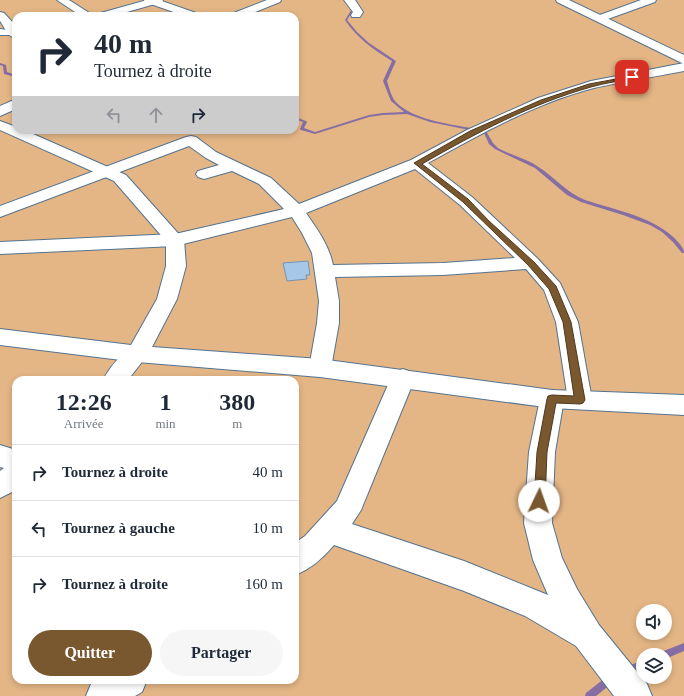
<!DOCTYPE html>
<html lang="fr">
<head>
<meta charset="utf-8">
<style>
	body { margin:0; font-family:Georgia,serif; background:#f6f6f7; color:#1f2937; height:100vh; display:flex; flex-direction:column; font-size:15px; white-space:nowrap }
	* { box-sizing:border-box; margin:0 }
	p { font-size:13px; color:#747a83 }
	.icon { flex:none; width:22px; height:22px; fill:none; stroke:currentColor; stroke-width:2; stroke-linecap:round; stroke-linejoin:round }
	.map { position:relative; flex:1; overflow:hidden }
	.drawer { position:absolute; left:12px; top:376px; width:287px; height:308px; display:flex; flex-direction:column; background:#fff; border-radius:12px; box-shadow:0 2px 6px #0003 }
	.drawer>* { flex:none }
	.top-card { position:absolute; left:12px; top:12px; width:287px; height:122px; border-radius:12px; box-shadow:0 2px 6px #0003; background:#fff; color:#1f2937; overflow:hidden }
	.fabs { position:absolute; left:636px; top:604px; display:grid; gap:8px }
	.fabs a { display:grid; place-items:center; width:36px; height:36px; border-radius:50%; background:#fff; box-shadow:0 2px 6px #0003; font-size:20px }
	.pin { position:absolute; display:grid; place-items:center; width:34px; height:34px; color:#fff; margin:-17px; border-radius:8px; box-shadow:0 2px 6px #0006 }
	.me { position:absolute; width:44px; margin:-22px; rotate:3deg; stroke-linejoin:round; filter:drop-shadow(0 0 3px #0008) }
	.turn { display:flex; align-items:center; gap:14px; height:84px; padding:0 16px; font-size:18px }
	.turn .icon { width:52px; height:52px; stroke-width:2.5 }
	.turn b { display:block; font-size:28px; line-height:34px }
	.lanes { display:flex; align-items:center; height:38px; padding:0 16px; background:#0003; justify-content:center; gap:20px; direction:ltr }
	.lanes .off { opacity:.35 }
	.eta { display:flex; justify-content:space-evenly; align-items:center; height:68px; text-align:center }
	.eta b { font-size:24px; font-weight:700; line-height:28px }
	.primary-button { display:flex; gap:8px; margin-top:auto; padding:8px 16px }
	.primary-button a { flex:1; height:46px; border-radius:24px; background:#79572f; color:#fff; font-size:16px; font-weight:700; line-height:46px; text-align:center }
	.primary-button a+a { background:#f6f6f7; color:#1f2937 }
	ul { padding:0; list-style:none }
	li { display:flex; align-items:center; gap:12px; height:56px; padding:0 16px; border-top:1px solid #e0e1e3 }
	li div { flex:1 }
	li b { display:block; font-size:15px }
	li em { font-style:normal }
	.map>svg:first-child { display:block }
	.green { fill:#e4b685; fill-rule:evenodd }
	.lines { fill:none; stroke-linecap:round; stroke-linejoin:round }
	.stream { fill:#866ea5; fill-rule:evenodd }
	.building { fill:#a6c7e8; stroke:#7594b3 }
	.street-casing { stroke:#547390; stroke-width:2 }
	.secondary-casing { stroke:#547390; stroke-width:2 }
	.street { fill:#fff; fill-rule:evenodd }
	.secondary { fill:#fff; fill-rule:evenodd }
	.route { fill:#79572f; stroke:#4f391f }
</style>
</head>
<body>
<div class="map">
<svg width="684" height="696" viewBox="0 0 684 696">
	<rect width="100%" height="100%" fill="#c5dffa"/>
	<path class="green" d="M0,0H684V696H0ZM16,16H295V130H16ZM16,380H295V680H16ZM643,611H665V633H643ZM643,655H665V677H643Z"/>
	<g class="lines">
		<path class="stream" d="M344,0H346L354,9L347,20L357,32L369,43L396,61L387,81C389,87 391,96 395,101C413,122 460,125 486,131L493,143L498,148C510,155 525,158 537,166C555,177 564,191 585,200C615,210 657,217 679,243C682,247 684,249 684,253H682L673,242L662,232L650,225L623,215L581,202L567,195L535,168L495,149L489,144L484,133L430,122L407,114L383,115L369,117L315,134L301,130L300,129L303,122L295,119V117L306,121L307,122L304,128L315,132L369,115L383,113L404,112L391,101L383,81L392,61C374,50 357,38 345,20L352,9Z
			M0,63L6,65L7,72L16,75V77L4,74L3,66L0,65Z
			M684,643V651L665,659V655H660L661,652Z
			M643,660V668L629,674L626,673L625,670L626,667Z
			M608,677L611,678L612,681L611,684L596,696H585L586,693L605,678Z"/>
	</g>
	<path class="building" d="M308,261L310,275H306L307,279L287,281L283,263Z"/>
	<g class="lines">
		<g class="street-casing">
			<path id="street" d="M57,0H69L94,16H81Z
				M144,0H159L199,14L200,16H185L145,2Z
				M267,0H281L280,2L245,16H230L231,14Z
				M344,0H355L363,12L360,17H352L351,15L353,12Z
				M641,0H656L655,2L605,20L601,21L596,18L597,16Z
				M0,29L16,31V35H0Z
				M684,63V71C654,77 624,81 594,88C536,103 480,134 428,163L472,197L538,259L560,283L578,322L592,400L588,407L580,409L572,407L568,400L556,322L544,290L526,269L443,275L335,277L339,301V323L331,368L328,374L320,377L312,374L309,368L317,323L319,301L312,253L302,233L292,217L175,246L0,254V242L175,234L284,209L259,184L232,171L204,179L198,177L196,174L198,171L219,165L206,158L189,146L0,217V206L186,137L191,136L196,137L216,152L271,178L299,204L411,160L467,130L538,98L591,81ZM415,169L460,205L515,258L443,263L333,265C329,245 317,229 306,213Z
				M16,99V109L0,116V106Z
				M137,346L145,348L148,354L128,380H103C110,367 123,350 137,346Z
				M403,369L411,372L415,378L361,510L352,524L464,561L548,595L533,560L524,523L529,452L540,399L544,392L552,390L560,392L564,399L555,452L552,523L562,558L577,589L599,625L647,684L652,696H614L576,646L525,616L464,591L334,545C323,558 311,569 295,575V543L305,536L337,501L391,378L395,372Z
				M0,445L16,450V490L0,498V471L4,468L0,467Z
				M98,680H147L142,692L135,696H86L91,684Z"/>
		</g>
		<g class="secondary-casing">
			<path id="secondary" d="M147,0H163L162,2L113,16H96L97,14Z
				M556,0H569L684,55V64L557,2Z
				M0,12L4,13L16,26V38C6,36 6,29 0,21Z
				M0,121L16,127V130H24L126,175L184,240L186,266L177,299L152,347L320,359L552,390L684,395V415L552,408L320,377L137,362L0,345V329L131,345L157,299L166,266V241L114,181L0,130Z"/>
		</g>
		<use href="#street" class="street"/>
		<use href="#secondary" class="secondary"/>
	</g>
	<path class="route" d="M632,76H633V78C620,81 605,83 591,87C531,104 476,133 422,164L468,199L489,221L534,262L556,286L571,322L585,400L583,403L580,404L556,403L547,452L545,501L543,505L539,506L535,505L534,501L537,452L547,399L548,396L552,395L574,396L563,322L549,289L528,265L463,202L414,163L470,131L541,100L589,84Z"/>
</svg>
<div class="fabs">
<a><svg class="icon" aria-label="sound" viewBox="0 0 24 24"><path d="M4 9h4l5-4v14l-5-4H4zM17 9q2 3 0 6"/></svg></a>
<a><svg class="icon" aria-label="layers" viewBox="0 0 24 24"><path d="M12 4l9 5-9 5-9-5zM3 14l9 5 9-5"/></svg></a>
</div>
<div class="pin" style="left:632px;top:77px;background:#d93025"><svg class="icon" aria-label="arrive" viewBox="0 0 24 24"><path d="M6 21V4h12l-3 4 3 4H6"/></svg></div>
<svg class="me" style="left:539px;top:501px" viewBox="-20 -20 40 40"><circle r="19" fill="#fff"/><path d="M0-13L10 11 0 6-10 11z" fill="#79572f"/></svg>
<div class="top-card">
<div class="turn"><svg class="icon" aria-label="right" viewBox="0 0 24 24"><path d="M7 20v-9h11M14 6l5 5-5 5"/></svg><div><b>40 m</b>Tournez à droite</div></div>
<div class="lanes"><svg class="icon off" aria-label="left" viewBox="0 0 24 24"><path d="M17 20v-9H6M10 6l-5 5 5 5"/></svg><svg class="icon off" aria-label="ahead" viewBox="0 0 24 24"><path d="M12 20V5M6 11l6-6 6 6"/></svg><svg class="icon" aria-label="right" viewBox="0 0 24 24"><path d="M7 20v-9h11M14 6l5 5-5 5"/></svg></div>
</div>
<section class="drawer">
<div class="eta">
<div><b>12:26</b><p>Arrivée</p></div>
<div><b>1</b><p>min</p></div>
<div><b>380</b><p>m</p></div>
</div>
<ul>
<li><svg class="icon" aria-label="right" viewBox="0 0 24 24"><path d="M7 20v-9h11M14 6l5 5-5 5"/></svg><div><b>Tournez à droite</b></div><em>40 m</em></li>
<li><svg class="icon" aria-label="left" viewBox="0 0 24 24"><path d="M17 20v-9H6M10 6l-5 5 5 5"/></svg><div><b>Tournez à gauche</b></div><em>10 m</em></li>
<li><svg class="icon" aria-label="right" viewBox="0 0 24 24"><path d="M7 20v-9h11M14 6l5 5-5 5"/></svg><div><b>Tournez à droite</b></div><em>160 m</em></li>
</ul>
<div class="primary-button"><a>Quitter</a><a>Partager</a></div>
</section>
</div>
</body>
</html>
